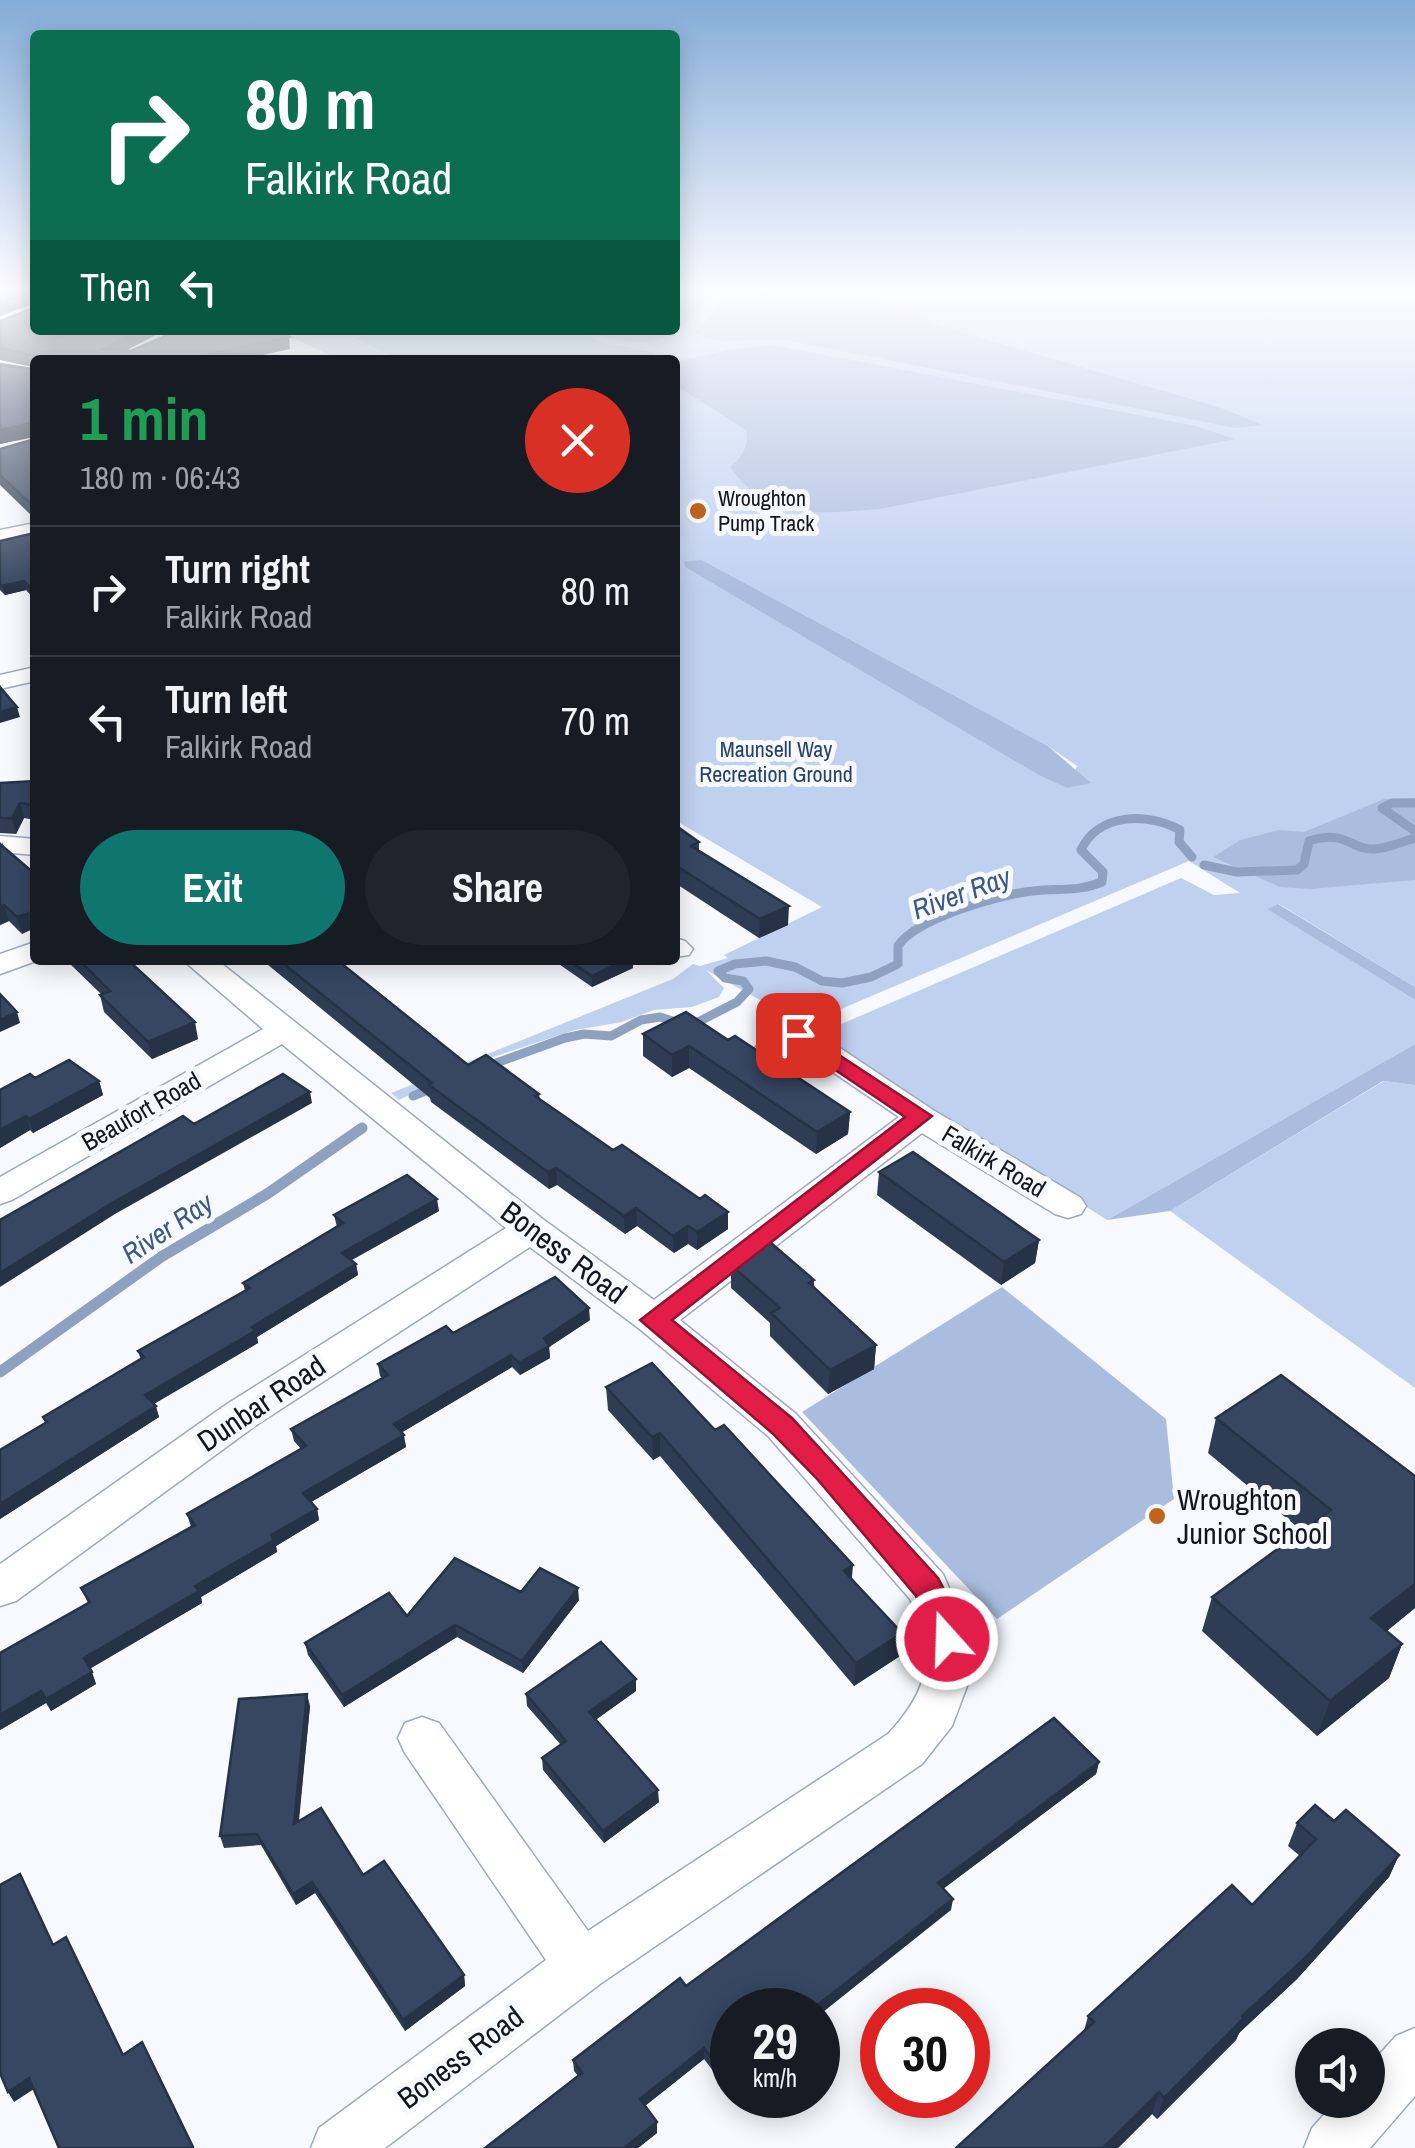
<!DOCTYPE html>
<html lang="en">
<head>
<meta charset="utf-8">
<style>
	body { margin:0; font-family:"Archivo Narrow",sans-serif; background:#20242c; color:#f1f3f6; height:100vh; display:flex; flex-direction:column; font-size:38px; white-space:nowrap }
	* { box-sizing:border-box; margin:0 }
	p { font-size:32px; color:#9ea1a6 }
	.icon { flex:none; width:55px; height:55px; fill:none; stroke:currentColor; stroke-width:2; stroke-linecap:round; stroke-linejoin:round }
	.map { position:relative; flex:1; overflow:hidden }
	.details { position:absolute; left:30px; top:355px; width:650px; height:610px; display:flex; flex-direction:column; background:#171b24; border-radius:10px; box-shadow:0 5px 25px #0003 }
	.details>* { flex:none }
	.hud { position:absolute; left:30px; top:30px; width:650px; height:305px; border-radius:10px; box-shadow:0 5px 25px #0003; background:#0b6e4f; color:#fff; overflow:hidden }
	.buttons { position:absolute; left:1295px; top:2028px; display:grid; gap:20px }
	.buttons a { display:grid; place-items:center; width:90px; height:90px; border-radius:50%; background:#171b24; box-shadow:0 5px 25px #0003; font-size:50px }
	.speed { position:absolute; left:710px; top:1988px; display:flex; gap:20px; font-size:50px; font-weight:700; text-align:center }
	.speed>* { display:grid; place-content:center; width:130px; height:130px; border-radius:50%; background:#171b24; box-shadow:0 5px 25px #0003; line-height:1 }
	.speed small { font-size:25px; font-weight:400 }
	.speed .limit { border:15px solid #d22; background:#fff; color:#111 }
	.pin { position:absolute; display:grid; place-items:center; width:85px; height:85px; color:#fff; margin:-42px; border-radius:20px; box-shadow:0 5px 15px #0006 }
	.me { position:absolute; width:110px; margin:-55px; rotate:340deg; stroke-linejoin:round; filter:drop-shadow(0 0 8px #0008) }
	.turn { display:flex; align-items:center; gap:35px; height:210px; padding:0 50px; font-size:45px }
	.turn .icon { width:130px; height:130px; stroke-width:2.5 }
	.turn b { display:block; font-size:70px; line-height:85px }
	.then { display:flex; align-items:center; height:95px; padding:0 50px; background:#0003; gap:20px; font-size:38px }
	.round { display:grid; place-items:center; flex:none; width:105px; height:105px; border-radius:52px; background:#20242c }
	.overview { display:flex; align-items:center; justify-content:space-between; height:170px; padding:0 50px }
	h1 { font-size:60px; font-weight:700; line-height:75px; color:#1e9e55 }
	.cta { display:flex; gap:20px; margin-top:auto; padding:20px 50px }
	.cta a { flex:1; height:115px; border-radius:60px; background:#0f766e; color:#fff; font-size:40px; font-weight:700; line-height:115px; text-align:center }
	.cta a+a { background:#20242c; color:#f1f3f6 }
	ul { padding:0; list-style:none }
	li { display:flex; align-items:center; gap:30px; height:130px; padding:0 50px; border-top:2px solid #363941 }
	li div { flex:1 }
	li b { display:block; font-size:38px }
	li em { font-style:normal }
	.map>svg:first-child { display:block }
	.green { fill:#c0d1f0; fill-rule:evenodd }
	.forest { fill:#aabdde }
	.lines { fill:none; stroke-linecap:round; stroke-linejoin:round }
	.stream-far1 { stroke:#8fa1c1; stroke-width:9 }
	.stream { stroke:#8fa1c1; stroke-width:11 }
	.minor-casing { stroke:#9ba9c1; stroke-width:3 }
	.minor { fill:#fff; fill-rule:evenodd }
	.wall { fill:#2f3d54 }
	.shaded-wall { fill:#263245 }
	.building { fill:#374762; stroke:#263245; stroke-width:2.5 }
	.route { fill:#e11d48; stroke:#92132f; stroke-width:2.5 }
	.poi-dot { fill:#c1631a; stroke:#f6f9fe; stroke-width:4 }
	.labels { text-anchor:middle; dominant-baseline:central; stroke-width:10; stroke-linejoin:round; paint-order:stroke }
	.far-poi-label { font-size:22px; fill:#11161f; stroke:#f6f9fe; text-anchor:start }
	.far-park-label { font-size:22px; fill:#29406c; stroke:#f6f9fe }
	.street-label { font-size:25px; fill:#11161f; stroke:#f6f9fe }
	.water-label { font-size:28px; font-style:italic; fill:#3e5785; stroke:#f6f9fe }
	.near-street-label { font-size:30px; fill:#11161f; stroke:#f6f9fe }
	.near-poi-label { font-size:30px; fill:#11161f; stroke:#f6f9fe; text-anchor:start }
</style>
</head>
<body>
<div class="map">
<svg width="1415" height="2148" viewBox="0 0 1415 2148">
	<rect width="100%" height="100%" fill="#f6f9fe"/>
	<path class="green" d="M675,292H1415V987L1279,904L1268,909L1415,1000V1044L1107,1220L839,1049L833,1036L839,1025L1181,878L1214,895L1240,893L1189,861L815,1020L776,1009L706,970L724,988L719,997L692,1007L654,1010L622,1022L575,1030L475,1063L399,1100L391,1093L673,979L693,964L700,966L728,958L724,955L822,907L675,820V360H341L275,330H675ZM702,560L1048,746L1077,766L1067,788L685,567Z
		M1384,1081L1415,1085V1388L1170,1211Z"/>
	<path class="forest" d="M675,292H717C662,345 659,355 584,330H675Z
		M733,292H854L946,328L1219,407L1263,425L1236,428L785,340L719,341L697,335L695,332Z
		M392,330H570L610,344L656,353L648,360H399L355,338Z
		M773,345L1196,426L1235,439L880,509C819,513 770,523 730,467C741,459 750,445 746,430L675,385V362L727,350Z
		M702,560L1048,746L1091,783L1067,788L1039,775L685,567L684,562Z
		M1415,798V880L1310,889L1280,887L1213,857L1240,840L1279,830L1304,832L1384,799Z
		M1278,904L1415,987V1000L1267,909Z
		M1415,1044V1085L1383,1081L1170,1211L1107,1220Z
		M1002,1287L1166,1419L1174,1499L997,1619L802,1412Z"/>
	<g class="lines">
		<path class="stream-far1" d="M1415,803H1392L1382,808L1415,831
			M1204,865L1237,872L1297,870L1304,864L1309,841C1347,829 1350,850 1374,849C1387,849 1403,841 1415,838
			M488,1066L565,1038L584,1034L611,1036L641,1020L660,1017L682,1024L698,1022L737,1002L749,989L743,981L725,978L718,971L735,964L766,961L795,967L822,981L842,983L871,977L898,964V946C915,919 1000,894 1033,891C1058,888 1078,892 1102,882L1103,872L1081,850C1098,813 1148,812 1180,830L1179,842L1192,857
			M413,1096L435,1087"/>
		<path class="stream" d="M0,1372L161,1257L267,1194L362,1128"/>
		<g class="minor-casing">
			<path id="minor" d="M35,523V535L0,542V530Z
				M35,667V681L0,689V675Z
				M0,836L35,839V855L0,852Z
				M675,938L685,941L693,949L689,955L675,957Z
				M35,942V960H39L0,974V954Z
				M183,960H217L544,1220L654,1300L899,1117L797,1048L769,1060L758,1057L753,1050C765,1035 791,1024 810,1028L933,1110L1081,1198L1086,1206L1081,1214L1068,1218L1055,1214L922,1133L680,1320L796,1414L943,1574L968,1632L972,1673L952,1726L922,1764L600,1984L385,2148H311L319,2128L546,1960L405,1753L398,1738L405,1723L422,1717L439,1723L588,1931L888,1734C930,1689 936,1656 910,1599L768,1436L641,1330L530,1247L255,1426L16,1601L0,1606V1564L227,1404L506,1228L282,1044L12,1200L0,1204V1177L263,1029Z
				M1415,2028V2096L1370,2148H1304L1312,2128L1337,2100H1368V2067L1396,2036Z"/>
		</g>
		<use href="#minor" class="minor"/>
	</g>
	<path class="wall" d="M0,292H35V330H165L125,351L290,349L35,360V437L0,444L33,367L0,360V321L34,308L35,303L0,316Z
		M35,439V519L0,485V449Z
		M35,534V600L26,590L5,595L0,590V541Z
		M35,781V820L24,818L16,834L0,833V783Z
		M675,825L699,842V851L788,925L759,938L675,883Z
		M2,841L3,846L22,934L9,921L0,925Z
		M66,960H128L198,1039L152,1059L104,1012L100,995L101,994Z
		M262,960H337L468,1065L539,1094L540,1100L613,1150L700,1199L728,1212V1229L697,1250L688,1244L674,1253L637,1226L625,1234L557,1185L549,1189L431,1102L430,1098Z
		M553,960H633V968L592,987Z
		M643,1034L728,1040L850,1112L848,1134L816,1154L689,1068L672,1077L643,1056Z
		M35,1078L99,1081L103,1095L33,1133L30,1130L0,1148V1090Z
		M879,1172L1039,1240L1035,1263L1001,1285L877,1195Z
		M439,1211L352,1260L356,1264L358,1275L257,1337L258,1343L154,1404L159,1417L0,1519V1450L45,1423L43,1417L141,1360L138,1351L245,1291L243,1283L337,1227L334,1215Z
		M731,1265L814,1280V1287L876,1345L874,1369L828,1394L770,1336V1323L731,1288Z
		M590,1320L549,1347L550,1358L520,1375L512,1367L402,1432L406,1447L311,1502L317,1509L319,1520L276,1546L277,1552L201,1597L202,1603L90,1668L96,1684L51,1711L46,1703L0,1730V1653L88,1603L81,1588L191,1527L187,1514L301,1449L294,1441L291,1429L382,1378L380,1376L378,1364L453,1333Z
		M1281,1375L1415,1608L1387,1631L1402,1644L1389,1678L1317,1736L1202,1631L1212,1597L1302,1531L1208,1453L1216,1418Z
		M606,1387L902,1633L900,1656L854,1686L660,1456L653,1460L608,1410Z
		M521,1592L579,1600L523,1673L457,1637L344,1707L308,1655L305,1643L407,1616Z
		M636,1679V1691L595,1720L659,1802L604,1843L543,1770L542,1758L561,1745L527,1706L526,1694Z
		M310,1706L299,1821L363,1875L464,1975L465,1986L405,2031L315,1893L296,1905L261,1845L224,1848L220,1836Z
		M1099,1762L1096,1774L943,1889L951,1910L732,2010L723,2084L704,2059L645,2106L657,2122V2133L638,2148H485L578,2076L574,2071L573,2060L686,1986Z
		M1334,1821L1399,1855L1389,1877L1297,1979L1239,2033L1236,2040L1157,2119L1152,2114L1118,2148H956L1084,2031L1088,2016L1252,1905L1300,1856L1288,1846L1297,1823Z"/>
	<path class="shaded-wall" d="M29,292H31L34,302L0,316V303Z
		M140,330H165L107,360L103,349Z
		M289,337L290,349L240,360H192V358Z
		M31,423L34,436L0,444V430Z
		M24,581L26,590L5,595L2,586Z
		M17,707L20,717L0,723V712Z
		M20,803L24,818L16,834L12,818Z
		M4,905L9,921L0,925V907Z
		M789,906L788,925L759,938L760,919Z
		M35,911V928L22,934L17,917Z
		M626,960H633V968L592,987V976Z
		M17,1012L20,1023L0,1032V1020Z
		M195,1022L198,1039L152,1059L148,1042Z
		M689,1046V1068L672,1077V1055Z
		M99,1081L103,1095L33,1133L29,1119Z
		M310,1092L312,1103L115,1214L0,1287V1273L112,1203Z
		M850,1112L848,1134L816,1154L817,1132Z
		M26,1116L30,1130L0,1148V1130Z
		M556,1168L557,1185L549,1189L548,1172Z
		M437,1199L439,1211L344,1264L342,1253Z
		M636,1208L637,1226L625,1234L624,1216Z
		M728,1212V1229L697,1250V1232Z
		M688,1226V1244L674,1253L673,1236Z
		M1039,1240L1035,1263L1001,1285L1004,1262Z
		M356,1264L358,1275L257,1337L258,1343L148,1407L145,1395Z
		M589,1308L590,1320L549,1347L550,1358L520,1375L519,1363L544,1338Z
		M876,1345L874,1369L828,1394L830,1370Z
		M511,1355L512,1367L396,1436L394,1424Z
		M156,1406L159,1417L0,1519V1504Z
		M660,1433V1456L653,1460L652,1437Z
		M404,1435L406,1447L306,1505L303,1493Z
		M317,1509L319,1520L276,1546L277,1552L201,1597L202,1603L88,1670L84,1658L271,1535Z
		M853,1565L851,1589L844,1571Z
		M1415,1584V1608L1359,1653L1371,1618Z
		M578,1588L579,1600L523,1673L522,1661Z
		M455,1625L457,1637L344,1707L342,1695Z
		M902,1633L900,1656L854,1686L856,1663Z
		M1402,1644L1389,1678L1317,1736L1330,1701Z
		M92,1672L96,1684L51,1711L46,1699Z
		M636,1679V1691L590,1724L589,1712Z
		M41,1691L46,1703L0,1730V1715Z
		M307,1694L310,1706L297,1835L294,1824Z
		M1099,1762L1096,1774L936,1894L938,1883Z
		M658,1790L659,1802L604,1843L603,1831Z
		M1399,1855L1389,1877L1297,1979L1239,2033L1236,2040L1157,2119L1164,2098Z
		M312,1882L315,1893L296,1905L293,1894Z
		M953,1899L951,1910L818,2016V2010H811Z
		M464,1975L465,1986L405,2031L403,2020Z
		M704,2048V2059L641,2109L640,2099Z
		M732,2066V2076L723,2084V2073Z
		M29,2078L34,2089L14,2102L8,2092Z
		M1159,2092L1152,2114L1118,2148H1103Z
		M657,2122V2133L638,2148H624Z"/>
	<path class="building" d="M0,292H29L0,303Z
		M35,302V330H140L103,349L131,351L179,330H277L289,337L192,358L197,360H35V426L31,423L0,430V364L32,369L36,356L0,348V321L34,308Z
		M35,439V508L0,475V449Z
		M34,533L35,593L24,581L2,586L0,584V541Z
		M0,687L17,707L0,712Z
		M35,781V805L20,803L12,818H0V783Z
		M675,825L699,842L691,846L789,906L760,919L675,865Z
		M0,844L35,874V911L17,917L4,905L0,907Z
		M79,960H128L195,1022L148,1042L100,995L110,991Z
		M279,960H337L468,1065L486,1055L539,1094L535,1096L613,1150L622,1145L700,1199L705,1195L728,1212L697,1232L688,1226L673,1236L636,1208L624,1216L556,1168L548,1172L429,1085L432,1083Z
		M568,960H626L592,976Z
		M0,994L17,1012L0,1020Z
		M686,1012L728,1040L735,1036L850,1112L817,1132L689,1046L672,1055L643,1034Z
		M69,1060L99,1081L29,1119L26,1116L0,1130V1090L30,1074L35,1078Z
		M283,1074L310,1092L112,1203L0,1273V1220L183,1116L194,1124Z
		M913,1152L1039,1240L1004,1262L879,1172Z
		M407,1175L437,1199L342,1253L356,1264L252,1327L255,1331L145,1395L156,1406L0,1504V1450L47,1422L43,1417L144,1357L138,1351L250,1288L243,1283L343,1223L334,1215Z
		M771,1243L814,1280L809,1283L876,1345L830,1370L771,1313L780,1308L731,1265Z
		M555,1277L589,1308L544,1338L549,1346L519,1363L511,1355L394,1424L404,1435L303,1493L317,1509L271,1535L274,1540L195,1586L199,1591L84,1658L92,1672L46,1699L41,1691L0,1715V1653L90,1602L81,1588L195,1525L187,1514L306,1446L291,1429L388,1375L378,1364L446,1326L453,1333Z
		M652,1363L715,1430L724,1425L853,1565L844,1571L902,1633L856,1663L660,1433L652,1437L606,1387Z
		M1281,1375L1415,1476V1584L1371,1618L1402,1644L1330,1701L1212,1597L1331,1510L1216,1418Z
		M455,1558L521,1592L540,1568L578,1588L522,1661L455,1625L342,1695L305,1643L389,1593L407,1616Z
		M601,1642L636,1679L589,1712L658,1790L603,1831L542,1758L566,1741L526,1694Z
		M307,1694L294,1824L321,1808L363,1875L384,1861L464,1975L403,2020L312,1882L293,1894L257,1834L220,1836L239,1699Z
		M1054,1718L1099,1762L938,1883L953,1899L811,2010H732V2066L723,2073L704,2048L640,2099L657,2122L624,2148H485L582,2073L573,2060L680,1978L686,1986Z
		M1315,1805L1334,1821L1346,1810L1399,1855L1306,1957L1242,2016L1244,2018L1164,2098L1159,2092L1103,2148H956L1094,2022L1088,2016L1232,1885L1252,1905L1316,1839L1297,1823Z
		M20,1874L53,1945L66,1937L123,2055L142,2042L193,2147L192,2148H59L29,2078L8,2092L0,2073V1885Z"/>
	<linearGradient id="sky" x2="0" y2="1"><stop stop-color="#84acd8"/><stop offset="0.49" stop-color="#fbfcff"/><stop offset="1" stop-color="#fbfcff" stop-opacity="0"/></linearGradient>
	<rect width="1415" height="593" fill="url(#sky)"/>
	<path class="route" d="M798,1028L932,1116L672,1320L792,1418L938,1578L957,1614L963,1639L958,1648L947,1652L936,1648L916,1596L818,1480L772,1433L640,1320L905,1117L791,1040L787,1035Z"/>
	<g class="poi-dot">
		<circle cx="698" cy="511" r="10"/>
		<circle cx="1157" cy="1516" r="10"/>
	</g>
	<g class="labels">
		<g class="far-poi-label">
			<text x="718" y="498">Wroughton<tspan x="718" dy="25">Pump Track</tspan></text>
		</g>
		<g class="far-park-label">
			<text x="776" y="749">Maunsell Way<tspan x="776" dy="25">Recreation Ground</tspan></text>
		</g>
		<g class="street-label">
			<text transform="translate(141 1111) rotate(-30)">Beaufort Road</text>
			<text transform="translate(994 1161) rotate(31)">Falkirk Road</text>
		</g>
		<g class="water-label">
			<text transform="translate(961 893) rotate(-20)">River Ray</text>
			<text transform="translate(167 1228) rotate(-34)">River Ray</text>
		</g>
		<g class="near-street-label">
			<text transform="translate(564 1252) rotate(37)">Boness Road</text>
			<text transform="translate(261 1403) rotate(-34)">Dunbar Road</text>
			<text transform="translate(460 2057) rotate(-37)">Boness Road</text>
		</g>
		<g class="near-poi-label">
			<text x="1177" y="1499">Wroughton<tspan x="1177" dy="34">Junior School</tspan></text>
		</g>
	</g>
</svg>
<div class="buttons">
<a><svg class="icon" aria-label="sound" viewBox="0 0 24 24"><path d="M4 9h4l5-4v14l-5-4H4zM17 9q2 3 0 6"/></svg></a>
</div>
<div class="speed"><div>29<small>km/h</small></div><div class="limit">30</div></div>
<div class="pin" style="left:798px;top:1035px;background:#d93025"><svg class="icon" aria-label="arrive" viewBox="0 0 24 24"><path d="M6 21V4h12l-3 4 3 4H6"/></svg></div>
<svg class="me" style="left:947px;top:1639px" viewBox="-20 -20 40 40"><circle r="17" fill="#e11d48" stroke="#fff" stroke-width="3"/><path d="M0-11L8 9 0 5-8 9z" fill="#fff"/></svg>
<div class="hud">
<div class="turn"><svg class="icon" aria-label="right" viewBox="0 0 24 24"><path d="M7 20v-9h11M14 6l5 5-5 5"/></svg><div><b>80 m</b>Falkirk Road</div></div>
<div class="then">Then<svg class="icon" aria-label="left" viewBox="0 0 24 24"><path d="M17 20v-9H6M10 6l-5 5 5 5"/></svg></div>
</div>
<section class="details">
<div class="overview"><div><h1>1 min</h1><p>180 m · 06:43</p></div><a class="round" style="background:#d93025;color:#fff"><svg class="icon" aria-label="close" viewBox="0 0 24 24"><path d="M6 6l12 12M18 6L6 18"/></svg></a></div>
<ul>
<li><svg class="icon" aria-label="right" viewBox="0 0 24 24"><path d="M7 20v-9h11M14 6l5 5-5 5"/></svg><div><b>Turn right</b><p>Falkirk Road</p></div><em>80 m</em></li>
<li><svg class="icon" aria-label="left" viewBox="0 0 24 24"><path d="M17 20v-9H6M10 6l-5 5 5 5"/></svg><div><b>Turn left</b><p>Falkirk Road</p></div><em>70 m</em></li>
</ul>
<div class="cta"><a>Exit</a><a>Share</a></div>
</section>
</div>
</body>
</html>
